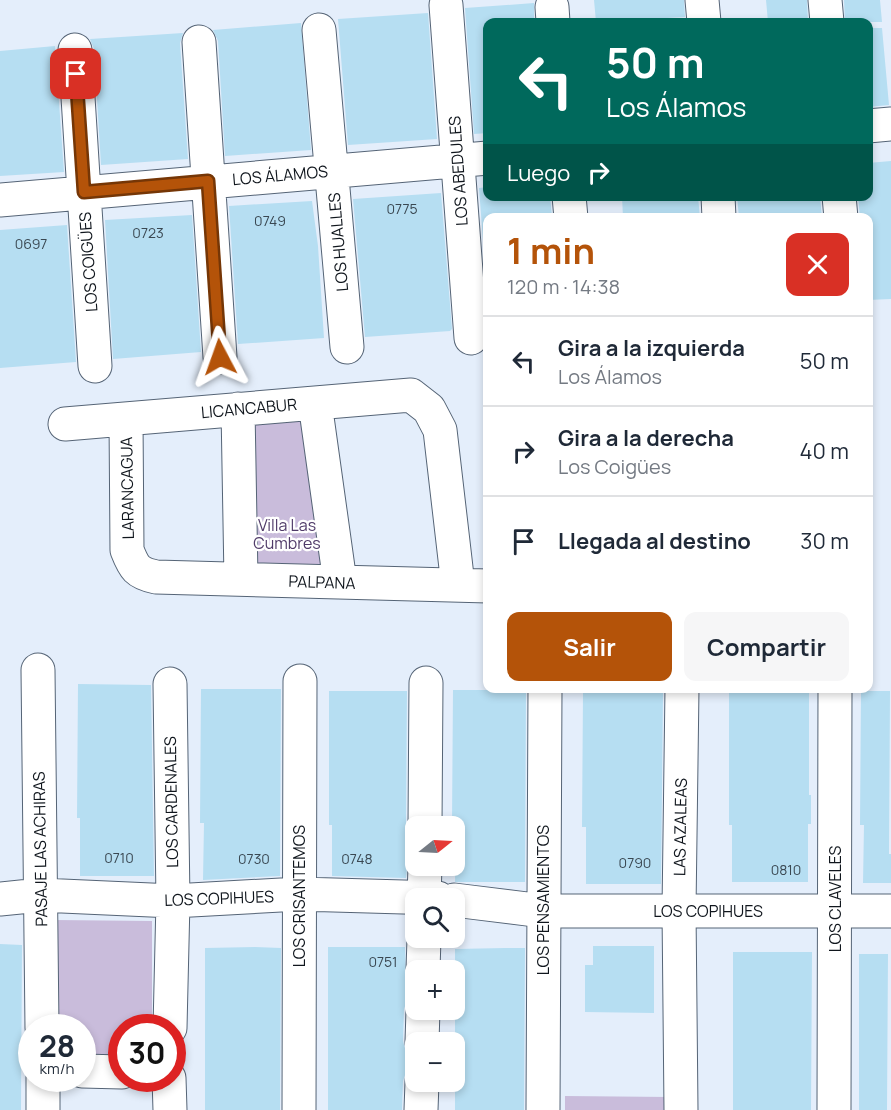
<!DOCTYPE html>
<html lang="es">
<head>
<meta charset="utf-8">
<style>
	body { margin:0; font-family:Manrope,sans-serif; background:#f6f6f7; color:#1f2937; height:100vh; display:flex; flex-direction:column; font-size:22px; white-space:nowrap }
	* { box-sizing:border-box; margin:0 }
	p { font-size:20px; color:#747a83 }
	.icon { flex:none; width:33px; height:33px; fill:none; stroke:currentColor; stroke-width:2; stroke-linecap:round; stroke-linejoin:round }
	.map { position:relative; flex:1; overflow:hidden }
	.drawer { position:absolute; left:483px; top:213px; width:390px; height:480px; display:flex; flex-direction:column; background:#fff; border-radius:12px; box-shadow:0 3px 9px #0003 }
	.drawer>* { flex:none }
	.top-card { position:absolute; left:483px; top:18px; width:390px; height:183px; border-radius:12px; box-shadow:0 3px 9px #0003; background:#00695c; color:#fff; overflow:hidden }
	.needle { width:39px; rotate:72deg }
	.fabs { position:absolute; left:405px; top:816px; display:grid; gap:12px }
	.fabs a { display:grid; place-items:center; width:60px; height:60px; border-radius:12px; background:#fff; box-shadow:0 3px 9px #0003; font-size:30px }
	.speed { position:absolute; left:18px; top:1014px; display:flex; gap:12px; font-size:30px; font-weight:700; text-align:center }
	.speed>* { display:grid; place-content:center; width:78px; height:78px; border-radius:50%; background:#fff; box-shadow:0 3px 9px #0003; line-height:1 }
	.speed small { font-size:15px; font-weight:400 }
	.speed .limit { border:9px solid #d22; background:#fff; color:#111 }
	.pin { position:absolute; display:grid; place-items:center; width:51px; height:51px; color:#fff; margin:-26px; border-radius:12px; box-shadow:0 3px 9px #0006 }
	.me { position:absolute; width:66px; margin:-33px; rotate:356deg; stroke-linejoin:round; filter:drop-shadow(0 0 4px #0008) }
	.turn { display:flex; align-items:center; gap:21px; height:126px; padding:0 24px; font-size:27px }
	.turn .icon { width:78px; height:78px; stroke-width:2.5 }
	.turn b { display:block; font-size:42px; line-height:51px }
	.then { display:flex; align-items:center; height:57px; padding:0 24px; background:#0003; gap:12px; font-size:22px }
	.round { display:grid; place-items:center; flex:none; width:63px; height:63px; border-radius:12px; background:#f6f6f7 }
	.head { display:flex; align-items:center; justify-content:space-between; height:102px; padding:0 24px }
	h1 { font-size:36px; font-weight:700; line-height:45px; color:#b45309 }
	.primary-button { display:flex; gap:12px; margin-top:auto; padding:12px 24px }
	.primary-button a { flex:1; height:69px; border-radius:12px; background:#b45309; color:#fff; font-size:24px; font-weight:700; line-height:69px; text-align:center }
	.primary-button a+a { background:#f6f6f7; color:#1f2937 }
	ul { padding:0; list-style:none }
	li { display:flex; align-items:center; gap:18px; height:90px; padding:0 24px; border-top:2px solid #e0e1e3 }
	li div { flex:1 }
	li b { display:block; font-size:22px }
	li em { font-style:normal }
	.map>svg:first-child { display:block }
	.green { fill:#c9bcdb }
	.building { fill:#b6def2 }
	.lines { fill:none; stroke-linecap:round; stroke-linejoin:round }
	.minor-casing { stroke:#556476; stroke-width:35 }
	.minor { stroke:#fff; stroke-width:33 }
	.route-casing { stroke:#753606; stroke-width:15 }
	.route { stroke:#b45309; stroke-width:10 }
	.labels { text-anchor:middle; dominant-baseline:central; stroke-width:4.5; stroke-linejoin:round; paint-order:stroke }
	.number-label { font-size:14px; fill:#3a4852 }
	.street-label { font-size:16px; fill:#10161d; stroke:#fff }
	.park-label { font-size:16px; fill:#503b69; stroke:#fff }
</style>
</head>
<body>
<div class="map">
<svg width="891" height="1110" viewBox="0 0 891 1110">
	<rect width="100%" height="100%" fill="#e4eefb"/>
	<path class="green" d="M308,412L331,574L250,572L247,416Z
		M54,920L152,921V1027L122,1028L121,1076L83,1075L82,1028H38Z
		M565,1096L670,1097V1110H565Z"/>
	<path class="building" d="M594,0H684L685,17L596,22Z
		M766,0H807L808,22H768Z
		M844,0H880L882,22H845Z
		M534,3V22H488V133L474,134L465,8Z
		M428,13L437,139L348,145L338,19Z
		M301,23L311,150L225,156L218,41L213,30Z
		M868,28H882L889,105L868,107Z
		M183,33L180,43L188,159L101,165L94,49L90,39Z
		M55,46L64,172L0,176V51Z
		M891,161V299L868,300V218H860L858,196H868V163Z
		M488,187V196H550L552,216L488,218V307L479,188Z
		M441,193L452,329L450,331L365,337L353,199Z
		M622,196H698L700,218H623Z
		M737,196H820L822,218H739Z
		M312,201L318,246L324,338L238,344L229,206Z
		M192,215L201,352L113,359L105,220Z
		M67,225L76,362L0,368V230Z
		M78,684L151,685L154,876H80V818H77Z
		M201,689H281L280,876L203,880L204,823H200Z
		M453,690H526L525,882H455L456,824H452Z
		M329,691H407L406,826L408,834V859L406,878L332,876V825H329Z
		M729,691H809V795H811V824H808V882H732V825H729Z
		M861,691H890L889,854H891V883H863L864,825H860Z
		M583,693H663L661,884H586V827H582Z
		M0,944L22,945L21,1110H0Z
		M593,946H654V1013L585,1012V965H593Z
		M255,947L281,948L280,1110H205V948Z
		M328,947H405L407,1001L404,1009L403,1041L406,1052V1072L403,1081L402,1110H328Z
		M505,948H525L524,1110H455V949Z
		M733,952H812L811,1110H733Z
		M859,954H888L887,1110H859Z"/>
	<g class="lines">
		<g class="minor-casing">
			<path id="minor" d="M702,0L704,22
				M825,0L827,22
				M446,5L471,338
				M552,7L553,22
				M319,30L347,347
				M199,42L220,357
				M75,50L95,366
				M868,126L891,124
				M569,196L571,218
				M718,196L719,218
				M839,196L841,218
				M0,200L488,158
				M315,403L340,582
				M238,409L241,579
				M126,419L127,550C134,568 137,573 156,577L488,586
				M65,424L411,395L429,409L440,430L458,585
				M38,670L42,1028
				M170,684L173,901L170,1028
				M425,826L426,683
				M424,898L425,866
				M0,899L40,895L173,901L299,894L438,898
				M454,900L543,911H891
				M423,970L424,938
				M422,1042L423,1010
				M82,1071L122,1072
				M43,1078V1110
				M169,1078L170,1110
				M299,1110L300,681
				M421,1110L422,1082
				M543,1110L545,689
				M681,1110L679,910L682,688
				M834,1110L835,688"/>
		</g>
		<use href="#minor" class="minor"/>
	</g>
	<g class="lines">
		<g class="route-casing">
			<path id="route" d="M76,74L84,192L208,181L220,357"/>
		</g>
		<use href="#route" class="route"/>
	</g>
	<g class="labels">
		<g class="number-label">
			<text x="402" y="208">0775</text>
			<text x="270" y="220">0749</text>
			<text x="148" y="232">0723</text>
			<text x="31" y="243">0697</text>
			<text x="119" y="857">0710</text>
			<text x="254" y="858">0730</text>
			<text x="357" y="858">0748</text>
			<text x="635" y="862">0790</text>
			<text x="786" y="869">0810</text>
			<text x="383" y="961">0751</text>
		</g>
		<g class="street-label">
			<text transform="translate(458 171) rotate(-94)">LOS ABEDULES</text>
			<text transform="translate(280 175) rotate(-5)">LOS ÁLAMOS</text>
			<text transform="translate(338 242) rotate(-95)">LOS HUALLES</text>
			<text transform="translate(88 262) rotate(-94)">LOS COIGÜES</text>
			<text transform="translate(249 408) rotate(-5)">LICANCABUR</text>
			<text transform="translate(127 488) rotate(-91)">LARANCAGUA</text>
			<text transform="translate(322 582) rotate(2)">PALPANA</text>
			<text transform="translate(171 802) rotate(-91)">LOS CARDENALES</text>
			<text transform="translate(680 827) rotate(-89)">LAS AZALEAS</text>
			<text transform="translate(40 849) rotate(-91)">PASAJE LAS ACHIRAS</text>
			<text transform="translate(299 896) rotate(-90)">LOS CRISANTEMOS</text>
			<text transform="translate(219 898) rotate(-2)">LOS COPIHUES</text>
			<text transform="translate(835 899) rotate(-90)">LOS CLAVELES</text>
			<text transform="translate(543 900) rotate(-90)">LOS PENSAMIENTOS</text>
			<text x="708" y="911">LOS COPIHUES</text>
		</g>
		<g class="park-label">
			<text x="287" y="525">Villa Las<tspan x="287" dy="18">Cumbres</tspan></text>
		</g>
	</g>
</svg>
<div class="fabs">
<a><svg class="needle" viewBox="-14 -14 28 28"><path d="M0-13l5 13h-10z" fill="#e53935"/><path d="M0 13l5-13h-10z" fill="#747a83"/></svg></a>
<a><svg class="icon" aria-label="search" viewBox="0 0 24 24"><circle cx="10" cy="10" r="6"/><path d="M15 15l6 6"/></svg></a>
<a>+</a>
<a>−</a>
</div>
<div class="speed"><div>28<small>km/h</small></div><div class="limit">30</div></div>
<div class="pin" style="left:76px;top:74px;background:#d93025"><svg class="icon" aria-label="arrive" viewBox="0 0 24 24"><path d="M6 21V4h12l-3 4 3 4H6"/></svg></div>
<svg class="me" style="left:220px;top:357px" viewBox="-20 -20 40 40"><path d="M0-17L14 15 0 8-14 15z" fill="#b45309" stroke="#fff" stroke-width="4"/></svg>
<div class="top-card">
<div class="turn"><svg class="icon" aria-label="left" viewBox="0 0 24 24"><path d="M17 20v-9H6M10 6l-5 5 5 5"/></svg><div><b>50 m</b>Los Álamos</div></div>
<div class="then">Luego<svg class="icon" aria-label="right" viewBox="0 0 24 24"><path d="M7 20v-9h11M14 6l5 5-5 5"/></svg></div>
</div>
<section class="drawer">
<div class="head"><div><h1>1 min</h1><p>120 m · 14:38</p></div><a class="round" style="background:#d93025;color:#fff"><svg class="icon" aria-label="close" viewBox="0 0 24 24"><path d="M6 6l12 12M18 6L6 18"/></svg></a></div>
<ul>
<li><svg class="icon" aria-label="left" viewBox="0 0 24 24"><path d="M17 20v-9H6M10 6l-5 5 5 5"/></svg><div><b>Gira a la izquierda</b><p>Los Álamos</p></div><em>50 m</em></li>
<li><svg class="icon" aria-label="right" viewBox="0 0 24 24"><path d="M7 20v-9h11M14 6l5 5-5 5"/></svg><div><b>Gira a la derecha</b><p>Los Coigües</p></div><em>40 m</em></li>
<li><svg class="icon" aria-label="arrive" viewBox="0 0 24 24"><path d="M6 21V4h12l-3 4 3 4H6"/></svg><div><b>Llegada al destino</b></div><em>30 m</em></li>
</ul>
<div class="primary-button"><a>Salir</a><a>Compartir</a></div>
</section>
</div>
</body>
</html>
